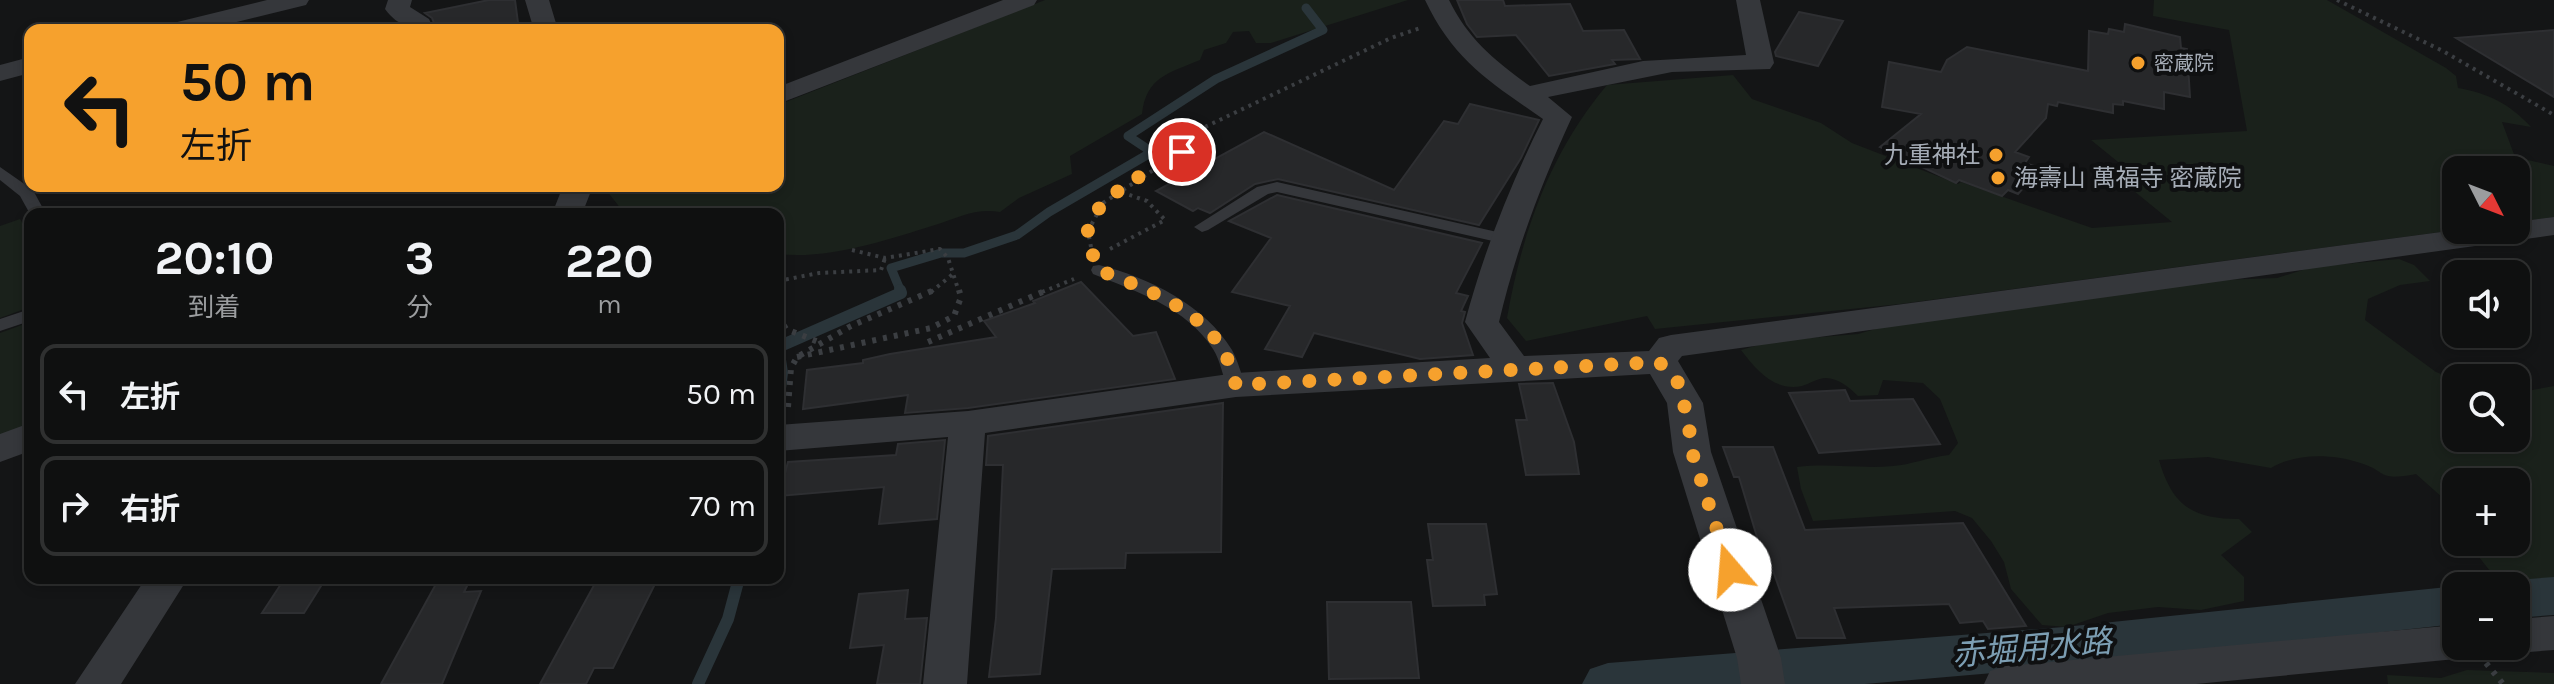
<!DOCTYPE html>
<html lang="ja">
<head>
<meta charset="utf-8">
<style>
	body { margin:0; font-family:Karla,"Noto Sans JP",sans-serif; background:#1d1e1e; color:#f1f3f6; height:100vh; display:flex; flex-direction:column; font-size:30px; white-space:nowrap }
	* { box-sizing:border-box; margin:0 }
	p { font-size:26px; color:#9b9d9f }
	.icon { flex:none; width:44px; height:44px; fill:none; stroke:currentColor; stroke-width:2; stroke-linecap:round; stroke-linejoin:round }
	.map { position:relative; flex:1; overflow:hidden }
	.details { position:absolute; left:24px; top:208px; width:760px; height:376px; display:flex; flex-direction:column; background:#0f1010; border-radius:16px; box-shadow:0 4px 12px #0003,0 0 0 2px #2f3030 }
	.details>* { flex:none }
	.guide { position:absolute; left:24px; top:24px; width:760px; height:168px; border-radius:16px; box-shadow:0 4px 12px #0003,0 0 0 2px #2f3030; background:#f6a12d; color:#111; overflow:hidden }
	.needle { width:52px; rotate:132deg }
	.fabs { position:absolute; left:2442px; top:156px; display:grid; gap:16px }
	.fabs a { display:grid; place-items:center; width:88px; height:88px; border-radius:16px; background:#0f1010; box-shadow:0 4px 12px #0003,0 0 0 2px #2f3030; font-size:40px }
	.pin { position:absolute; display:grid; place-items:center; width:68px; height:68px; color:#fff; margin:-34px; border:4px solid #fff; border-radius:50%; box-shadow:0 2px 8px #0007 }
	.me { position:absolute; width:88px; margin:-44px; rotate:342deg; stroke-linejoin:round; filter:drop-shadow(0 0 6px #0008) }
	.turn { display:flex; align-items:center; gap:28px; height:168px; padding:0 24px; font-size:36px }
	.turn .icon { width:104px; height:104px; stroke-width:2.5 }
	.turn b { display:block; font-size:56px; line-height:68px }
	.eta { display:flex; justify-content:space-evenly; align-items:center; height:136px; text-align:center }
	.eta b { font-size:48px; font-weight:700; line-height:56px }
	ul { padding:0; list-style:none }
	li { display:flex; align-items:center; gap:24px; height:100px; margin:0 16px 12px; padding:0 8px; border:4px solid #2f3030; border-radius:16px }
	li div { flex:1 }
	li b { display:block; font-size:30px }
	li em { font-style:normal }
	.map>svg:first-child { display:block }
	.green { fill:#1a211b }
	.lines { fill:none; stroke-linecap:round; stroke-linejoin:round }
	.stream-far1 { stroke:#2a353a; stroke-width:9 }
	.stream { stroke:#2a353a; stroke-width:12 }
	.canal { fill:#2a353a; fill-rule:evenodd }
	.building { fill:#27282a; stroke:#2e2f32; stroke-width:2 }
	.path-far1 { stroke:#3b3e42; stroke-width:4; stroke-dasharray:3 5; stroke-linecap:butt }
	.path { stroke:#3b3e42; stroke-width:6; stroke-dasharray:4 7; stroke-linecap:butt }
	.service { fill:#35373b; fill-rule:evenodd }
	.minor { fill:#35373b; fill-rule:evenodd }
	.route { stroke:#f6a12d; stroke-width:14; stroke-dasharray:0 25.2 }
	.poi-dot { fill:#f6a12d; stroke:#0f1011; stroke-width:3 }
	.labels { text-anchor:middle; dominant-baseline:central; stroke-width:8; stroke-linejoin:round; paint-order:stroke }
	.far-poi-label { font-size:20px; fill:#a6adb7; stroke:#0f1011; text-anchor:start }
	.poi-label { font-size:24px; fill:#a6adb7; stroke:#0f1011; text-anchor:end }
	.near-water-label { font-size:32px; font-style:italic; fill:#7c9eb3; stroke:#0f1011 }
</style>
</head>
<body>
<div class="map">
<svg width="2554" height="684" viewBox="0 0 2554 684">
	<rect width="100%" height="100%" fill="#141516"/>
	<path class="green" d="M1045,0H1408L1271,43H1256L1249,31L1233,32L1226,43L1204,50L1200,60C1169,73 1146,77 1142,114L1070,156L1072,174L1019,198L1000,212C975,208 958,218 935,225C887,240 828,260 778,254V214H625L603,186H778V105Z
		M2154,0H2327L2446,68L2456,76L2458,88C2488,93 2510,104 2531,127L2502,122L2515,157L2554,166V217L2516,222V170H2456V230L1900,304L1655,329L1647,316L1526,341L1507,318C1522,232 1550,153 1607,85L1733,75L1752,99L1821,123L1852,143L1958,184L1961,182L2092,228L2172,222L2107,169L2123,166L2091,140L2247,131L2229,30L2153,16Z
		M20,219L30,235V307L0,318V226Z
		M2399,259L2414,265L2430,281L2400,285L2368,299L2365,320L2436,372L2456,380V438H2516V393L2554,386V580L2498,581L2467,542H2516V482H2456V522L2443,498L2416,474C2375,482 2388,470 2357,462C2331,454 2296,453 2271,468L2208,457L2159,460C2172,505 2192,519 2239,519L2252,532L2221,555L2244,577V601L2201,610L2158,607L2108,613L2067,627L2042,625L2011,589L2004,562L1991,541L1972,518L1955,511L1813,521L1801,489L1797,467C1829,463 1861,469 1893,466C1910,465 1929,457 1949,455L1958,443L1940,399L1923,383L1883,380L1878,395L1858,396C1850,388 1838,378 1826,378C1818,378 1809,384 1802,386C1775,392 1756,370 1741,350L1772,341L1858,334L1889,325L2066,301L2220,280L2277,278L2312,267Z
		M30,322V425L0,436V333Z
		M2467,670L2554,673V684H2388L2387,675L2441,678Z"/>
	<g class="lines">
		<path class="stream-far1" d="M901,292L891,268L941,253H964L1017,235L1049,212L1152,152L1128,136L1216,79L1323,30L1306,8"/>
		<path class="stream" d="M778,403L782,373L778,347L901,293L900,290
			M698,684L728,619L739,578"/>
		<path class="canal" d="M2554,577V615L2516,618V586H2499L2516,580Z
			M2457,586L2456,624L2064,667L1865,684H1582L1590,669L1608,663L2064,627Z"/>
	</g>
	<path class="building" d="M489,0H515L519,30H437L432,18L425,13Z
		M1457,0H1503L1505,6L1570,4L1583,31L1624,30L1640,59L1612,60L1615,64L1549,76L1516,35L1477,37L1467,24Z
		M1799,12L1843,21L1818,66L1776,56L1775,52Z
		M2125,24L2180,37L2181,48L2187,49L2190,97L2164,92V109L2123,101V105L2113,104V113L2058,102L2057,106L2048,104L2046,118L2015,152L2029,157L2025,163L2040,168L2018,194L2008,190L2002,196L1959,180L1956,183L1880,147L1921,114L1882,107L1889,62L1941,72L1947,60L1967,47L2088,71L2089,31L2108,34L2109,29L2124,32Z
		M2554,30V97L2456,38Z
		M1470,104L1539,120L1521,158L1479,225L1278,179L1255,184L1210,213L1198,208L1193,211L1156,191L1264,132L1394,190L1444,121L1458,124Z
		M1277,195L1482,243L1456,293L1468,296L1461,311L1465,312L1462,323L1473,355L1420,359L1314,333L1302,357L1265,349L1290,306L1232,292L1271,238L1229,221Z
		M1081,282L1133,336L1156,332L1175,379L968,408L905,413L908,395L803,409L807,370L863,363V360L890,354L996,337L984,321L1035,303L1033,301Z
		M1553,383L1574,442L1579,474L1526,475L1516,420H1527L1519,384Z
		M1845,390L1850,401L1913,399L1940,444L1819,453L1789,393Z
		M1223,403L1221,552L1126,553L1125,568L1052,569L1040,674L989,677L996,618L1003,465H986L988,436Z
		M945,440L937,519L879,524L884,487L779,496L788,462L896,455L898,444Z
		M1723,447H1773L1805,530L1963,523L2026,626L1988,629L1983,621L1960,623L1949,604L1834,608L1845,638H1797L1768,557H1763L1739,477H1734Z
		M1428,524H1486L1497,594L1484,595L1485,605L1433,606L1427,560H1433Z
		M285,578H326L304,613H262Z
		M598,578H658L613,668H594L586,684H540Z
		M469,582L464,592L481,591L442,684H381L436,584Z
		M908,590L905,619L927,618L920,684H877L884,645L850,648L859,594Z
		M1327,602H1411L1419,678L1329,679Z"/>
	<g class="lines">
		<path class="path-far1" d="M2337,0L2443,51L2554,115
			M1091,247L1088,231L1103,203L1178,154L1205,127L1391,38L1420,28
			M1110,249L1165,220L1147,201L1118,191
			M852,250L885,258L940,249L948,258L959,292
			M778,281L819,273L881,270L885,258
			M931,292L953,274
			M1042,292L1074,279"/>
		<path class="path" d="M778,316L786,329L821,343
			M928,342L1047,290
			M797,357L931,328L954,316L961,297L959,290
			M788,407L791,368L797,357L851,326L934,290
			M2486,663L2503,684"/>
		<path class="service" d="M0,167L33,190L46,214H30L20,196L0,180Z
			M1277,182L1506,234L1514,239L1506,244L1277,192L1268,194L1208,230L1202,232L1194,227L1257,187Z
			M1099,265C1148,277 1206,306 1232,350C1238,361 1241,373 1245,385L1243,389H1229C1222,377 1221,361 1213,349C1187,308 1136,291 1093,274L1091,270L1093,266Z
			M30,309V321L0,331V319Z"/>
		<path class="minor" d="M267,0H309L306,5L204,30H162L165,25Z
			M388,0H412L410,7L429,19L434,30C414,30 398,27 385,9Z
			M525,0H549L558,30H534Z
			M1003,0H1037L1034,5L778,104V87Z
			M1425,0H1449C1468,39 1495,61 1530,86L1643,61L1746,55L1736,0H1760L1774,63L1770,69L1672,72L1548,97L1572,117C1541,184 1516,250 1499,322L1524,356L1649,351L1659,338L1671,335L2456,230H2516V222L2554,217V235L1682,356L1678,361L1703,403L1711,452L1781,658L1785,684H1741L1737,658L1673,452L1667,403L1650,374L1236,397L985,433L967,684H923L948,437L778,451V425L968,411L1236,373L1490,358L1465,322C1484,251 1510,185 1543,119C1490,82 1454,61 1425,0Z
			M30,57V73L0,81V65Z
			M563,186H593L582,214H552Z
			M30,423V451L0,462V434Z
			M146,578H188L121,684H75Z
			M2554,616V650L2516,653L2501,648L2516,646V619Z
			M2456,625V646H2475L2471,654L2456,659L2196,684H1984L1990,671L2006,666Z"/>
	</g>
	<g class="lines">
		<path class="route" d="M1182,152C1155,169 1082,201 1088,239C1090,249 1095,260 1099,270C1142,288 1197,306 1223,350C1229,360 1232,374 1236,385L1659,362L1677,380L1688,419L1692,452L1730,570"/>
	</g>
	<g class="poi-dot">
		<circle cx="2138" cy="63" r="8"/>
		<circle cx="1996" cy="155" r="8"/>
		<circle cx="1998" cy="178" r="8"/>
	</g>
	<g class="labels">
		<g class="far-poi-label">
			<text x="2154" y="63">密蔵院</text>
		</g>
		<g class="poi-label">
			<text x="1980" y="155">九重神社</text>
			<text x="2014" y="178" text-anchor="start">海壽山 萬福寺 密蔵院</text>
		</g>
		<g class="near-water-label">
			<text transform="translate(2032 648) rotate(-5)">赤堀用水路</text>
		</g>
	</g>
</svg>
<div class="fabs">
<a><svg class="needle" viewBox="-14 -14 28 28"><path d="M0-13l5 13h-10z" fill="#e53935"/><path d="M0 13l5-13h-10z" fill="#9b9d9f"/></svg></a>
<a><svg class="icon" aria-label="sound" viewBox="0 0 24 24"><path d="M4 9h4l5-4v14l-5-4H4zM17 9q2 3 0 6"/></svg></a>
<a><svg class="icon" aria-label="search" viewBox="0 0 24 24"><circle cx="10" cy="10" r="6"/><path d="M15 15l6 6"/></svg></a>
<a>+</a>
<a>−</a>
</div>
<div class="pin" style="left:1182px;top:152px;background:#d93025"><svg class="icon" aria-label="arrive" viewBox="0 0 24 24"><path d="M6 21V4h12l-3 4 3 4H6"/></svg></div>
<svg class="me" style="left:1730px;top:570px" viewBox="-20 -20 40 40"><circle r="19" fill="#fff"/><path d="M0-13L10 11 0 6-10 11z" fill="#f6a12d"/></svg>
<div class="guide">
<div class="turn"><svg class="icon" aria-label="left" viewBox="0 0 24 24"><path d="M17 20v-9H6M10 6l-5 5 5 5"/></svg><div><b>50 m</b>左折</div></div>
</div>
<section class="details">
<div class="eta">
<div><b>20:10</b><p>到着</p></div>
<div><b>3</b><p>分</p></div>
<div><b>220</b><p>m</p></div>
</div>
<ul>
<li><svg class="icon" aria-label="left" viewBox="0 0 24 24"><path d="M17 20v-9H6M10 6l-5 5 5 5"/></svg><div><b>左折</b></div><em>50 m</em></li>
<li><svg class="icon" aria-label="right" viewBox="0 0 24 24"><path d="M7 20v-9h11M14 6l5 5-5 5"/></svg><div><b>右折</b></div><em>70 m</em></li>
</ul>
</section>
</div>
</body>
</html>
